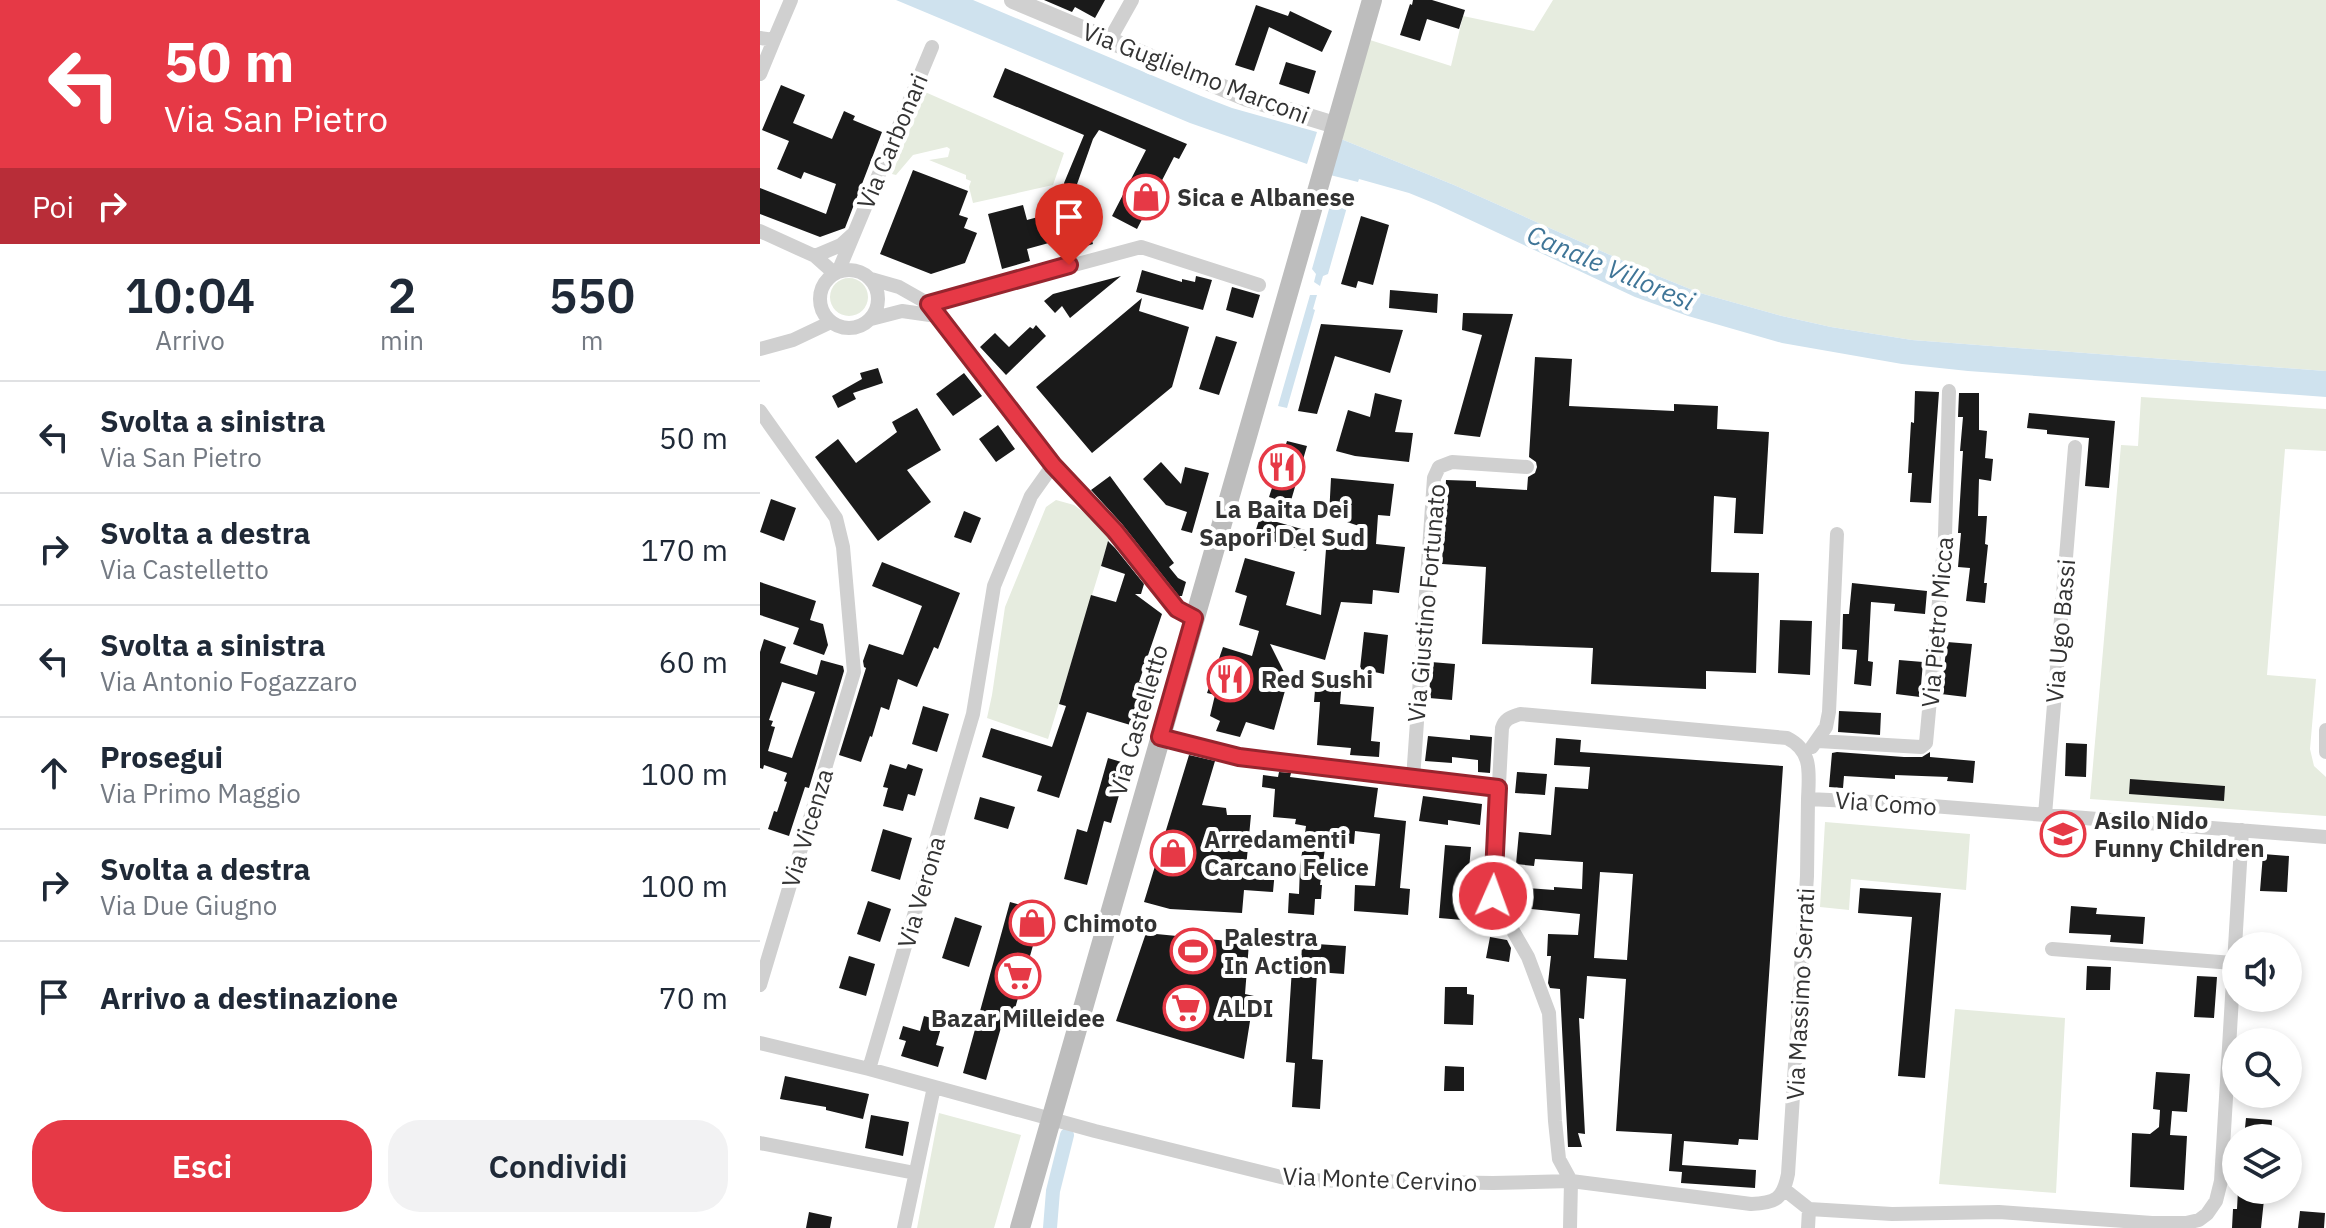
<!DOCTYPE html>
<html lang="it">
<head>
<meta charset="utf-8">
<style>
	body { margin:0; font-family:"IBM Plex Sans",sans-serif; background:#f2f2f3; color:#1f2937; height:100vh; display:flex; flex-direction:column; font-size:30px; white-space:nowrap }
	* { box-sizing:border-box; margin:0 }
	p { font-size:26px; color:#747a83 }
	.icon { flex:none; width:44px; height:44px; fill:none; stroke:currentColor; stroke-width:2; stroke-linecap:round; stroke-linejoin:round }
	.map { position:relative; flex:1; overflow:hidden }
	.panel { display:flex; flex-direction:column; background:#fff; width:760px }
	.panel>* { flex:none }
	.banner { background:#e63946; color:#fff; overflow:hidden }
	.buttons { position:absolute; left:1462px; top:932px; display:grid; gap:16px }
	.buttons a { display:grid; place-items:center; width:80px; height:80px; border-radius:50%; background:#fff; box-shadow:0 4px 12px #0003; font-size:40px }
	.pin { position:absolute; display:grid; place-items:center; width:68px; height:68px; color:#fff; margin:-82px -34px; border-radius:50% 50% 50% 0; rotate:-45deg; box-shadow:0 0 8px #0007 }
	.pin .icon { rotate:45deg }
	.me { position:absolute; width:88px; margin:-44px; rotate:2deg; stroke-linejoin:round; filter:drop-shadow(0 0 6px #0008) }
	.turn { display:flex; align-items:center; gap:28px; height:168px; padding:0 32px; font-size:36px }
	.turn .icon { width:104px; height:104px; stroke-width:2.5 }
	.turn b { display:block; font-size:56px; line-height:68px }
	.then { display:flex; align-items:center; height:76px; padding:0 32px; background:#0003; gap:16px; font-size:30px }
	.eta { display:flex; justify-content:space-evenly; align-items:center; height:136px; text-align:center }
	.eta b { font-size:48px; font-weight:600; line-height:56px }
	.cta { display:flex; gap:16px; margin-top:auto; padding:16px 32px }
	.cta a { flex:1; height:92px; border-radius:32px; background:#e63946; color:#fff; font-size:32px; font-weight:600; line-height:92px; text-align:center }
	.cta a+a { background:#f2f2f3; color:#1f2937 }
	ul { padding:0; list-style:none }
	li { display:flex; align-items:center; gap:24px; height:112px; padding:0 32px; border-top:2px solid #e0e1e3 }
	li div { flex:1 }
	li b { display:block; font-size:30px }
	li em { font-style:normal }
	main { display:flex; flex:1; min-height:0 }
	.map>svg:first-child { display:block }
	.green { fill:#e6ecdf }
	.water { fill:#cfe2ee }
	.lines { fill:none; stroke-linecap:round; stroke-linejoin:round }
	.canal { stroke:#cfe2ee; stroke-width:14 }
	.building { fill:#1a1a1a; fill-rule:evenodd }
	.minor { stroke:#d0d0d0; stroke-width:14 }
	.tertiary { stroke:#d0d0d0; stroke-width:18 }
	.secondary { stroke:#bdbdbd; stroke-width:20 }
	.route-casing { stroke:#96252e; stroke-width:20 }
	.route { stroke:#e63946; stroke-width:14 }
	.labels { text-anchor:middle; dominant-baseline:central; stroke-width:8; stroke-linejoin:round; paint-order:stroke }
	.street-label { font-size:24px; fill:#333; stroke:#fff }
	.poi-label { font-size:24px; font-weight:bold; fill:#333; stroke:#fff; text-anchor:start }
	.water-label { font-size:26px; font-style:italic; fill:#3f7597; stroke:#fff }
</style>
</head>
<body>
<main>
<section class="panel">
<div class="banner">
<div class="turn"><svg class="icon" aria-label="left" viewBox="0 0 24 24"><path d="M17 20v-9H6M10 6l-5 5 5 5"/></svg><div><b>50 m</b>Via San Pietro</div></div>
<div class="then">Poi<svg class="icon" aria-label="right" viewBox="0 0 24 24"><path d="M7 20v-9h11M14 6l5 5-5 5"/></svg></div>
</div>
<div class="eta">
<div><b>10:04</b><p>Arrivo</p></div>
<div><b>2</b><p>min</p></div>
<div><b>550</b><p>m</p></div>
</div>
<ul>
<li><svg class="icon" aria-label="left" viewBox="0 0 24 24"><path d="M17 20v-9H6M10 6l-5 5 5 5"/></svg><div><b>Svolta a sinistra</b><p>Via San Pietro</p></div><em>50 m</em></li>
<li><svg class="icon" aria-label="right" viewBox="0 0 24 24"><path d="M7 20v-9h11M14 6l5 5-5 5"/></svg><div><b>Svolta a destra</b><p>Via Castelletto</p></div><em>170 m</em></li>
<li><svg class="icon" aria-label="left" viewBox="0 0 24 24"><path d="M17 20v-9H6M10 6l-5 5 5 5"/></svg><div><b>Svolta a sinistra</b><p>Via Antonio Fogazzaro</p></div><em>60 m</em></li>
<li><svg class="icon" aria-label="ahead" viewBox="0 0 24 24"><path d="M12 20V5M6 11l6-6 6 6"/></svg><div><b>Prosegui</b><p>Via Primo Maggio</p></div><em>100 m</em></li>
<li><svg class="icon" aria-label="right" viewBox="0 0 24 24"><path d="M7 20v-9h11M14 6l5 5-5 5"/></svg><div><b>Svolta a destra</b><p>Via Due Giugno</p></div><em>100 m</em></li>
<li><svg class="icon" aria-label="arrive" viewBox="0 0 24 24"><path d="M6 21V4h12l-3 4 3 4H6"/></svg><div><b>Arrivo a destinazione</b></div><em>70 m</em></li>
</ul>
<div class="cta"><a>Esci</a><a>Condividi</a></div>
</section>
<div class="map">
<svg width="1566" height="1228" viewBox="0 0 1566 1228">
	<rect width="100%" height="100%" fill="#fff"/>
	<path class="green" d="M793,0H1566V371L1152,340L1071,327L1022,316L940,293L888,272L694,185L581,139L610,40L691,66L703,16L774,31Z
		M165,92L304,153L293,185L213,203L209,187L211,181L206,179V175L169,160L188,157L190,149L187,147L153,155L136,175L132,174Z
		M70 297a19 19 0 1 1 38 0a19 19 0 1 1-38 0Z
		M1381,397L1566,409V451L1525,449L1507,675L1556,679L1550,749L1554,766L1566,777V816L1330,799L1361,445L1378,446Z
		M296,500L314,505L351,533L288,739L227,718L232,695L245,607L286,507Z
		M1065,822L1210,834L1206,890L1091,879L1089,910L1060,907Z
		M1195,1009L1305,1018L1296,1193L1179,1184Z
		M179,1113L261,1135L234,1228H157Z"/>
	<path class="water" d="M136,0H213L441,96L472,108L557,132L547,164L430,123Z
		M581,139L694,185L888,272L940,293L1022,316L1071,327L1152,340L1566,371V397L1208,371L1142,364L1022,343L928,316L875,297L676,204L649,193L599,179L598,182L570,175Z
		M580,190L589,193V200L568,274L563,276L560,286L554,282L556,274L552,269L573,195L578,197Z
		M550,295H557L553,309L555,310L527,408L518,406Z"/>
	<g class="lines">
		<path class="canal" d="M290,1228L293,1191L307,1135"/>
	</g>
	<path class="building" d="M284,0H345L335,18L315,7L312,12Z
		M653,0H672L705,10L699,29L667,19L660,41L640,35L650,4L652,5Z
		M496,5L528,16L530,11L572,31L562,52L509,27L494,71L475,65Z
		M526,62L556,71L549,94L519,84Z
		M245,68L427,144L419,159L414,157L377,229L352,216L386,150L339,130L333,139L316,187L333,244L320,248L304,183L324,135L233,97Z
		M21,85L45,95L33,123L72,139L84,111L95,116L93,120L122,132L85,228L60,237L0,214V188L66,214L76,184L44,172L41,179L17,169L29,141L2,130Z
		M153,170L208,191L199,215L208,218L204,228L217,233L205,263L171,274L120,254Z
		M263,205L267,220L289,214L296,241L267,249L270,261L242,269L228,214Z
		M601,216L629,225L613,285L598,281L596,288L581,284Z
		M382,270L422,282V279L435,282L436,276L452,280L443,310L376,292Z
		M361,276L310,318L302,306L295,313L284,301L293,294Z
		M472,287L500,295L493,318L466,310Z
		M630,290L678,294L677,313L629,308Z
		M382,298L379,311L429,327L412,387L332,453L276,387Z
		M703,313L753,314L720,437L694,434L722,335L702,330Z
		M561,324L643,330L630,373L575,356L557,414L538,411Z
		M276,325L286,336L246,375L220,347L235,333L249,347L270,327L273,329Z
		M456,336L477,342L459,395L439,389Z
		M775,357L812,359L809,406L914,411V404L958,406L957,429L1009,432L1003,534L974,533L976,498L954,496L951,572L999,573L996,673L946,671V689L831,684L833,648L722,644L726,567L682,564L686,480L716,481V487L767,490L768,477L775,473L777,467L776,462L769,457Z
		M118,368L123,383L93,393L96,399L78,408L72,396L102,379L100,373Z
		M204,373L222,396L193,416L176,394Z
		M1155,391L1179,392L1171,503L1150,502L1152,473H1148L1151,422L1154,423Z
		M615,393L642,400L635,432L653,433L649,462L595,456L576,451L588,410L610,417Z
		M1199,393H1219V430L1227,431L1225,458L1233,459L1231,481L1219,479L1218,516H1227L1225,544L1228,545L1224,583H1227L1225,603L1206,601L1210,568L1198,567L1201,533H1198L1203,451H1200L1203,417H1198Z
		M157,408L181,450L147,470L171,502L118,541L55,457L78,439L96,463L137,432L132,422Z
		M1269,413L1355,421L1349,488L1325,486L1329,438L1287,434V430L1267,428Z
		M238,425L255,449L236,462L219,439Z
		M527,441L547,446L530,504L509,497Z
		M401,462L421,484L425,467L449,473L432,533L421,530L427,512L406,505L383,479Z
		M350,476L414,563L409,567L418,578L426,582L422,596H419L362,524L331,490Z
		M571,478L634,484L630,516L618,515L616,544L645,547L639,593L613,590L612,604L581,602L565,660L510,644L528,680L514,730L486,722L480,737L456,731L460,721L450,716L455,695L447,693L463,647L492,656L499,631L479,625L487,596L475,592L485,558L535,572L526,605L561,615L567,536L600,545L605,528L569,516Z
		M11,499L36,508L24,541L0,532Z
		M204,511L221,518L211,543L194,537Z
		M500,517L552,532L546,551L494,536Z
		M348,541L355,548L384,584L381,594H375L402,614L379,682L389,685L377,727L327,712L299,798L277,791L282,776L222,757L231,728L292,747L306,706L299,704L331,595L356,602L365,574L341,566Z
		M122,562L200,593L178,649L174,647L157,687L138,679L129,710L121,707L112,737L110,736L101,762L79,755L106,668L104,667L103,661L109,644L143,655L162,606L112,586Z
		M0,582L56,601L50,620L63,624L68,645L64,655L33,644L39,628L0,615Z
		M1092,583L1167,591L1165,614L1134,611L1135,604L1111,602L1108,661L1113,662L1111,686L1094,684L1097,650L1082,649L1083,614H1089Z
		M1020,620L1052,621L1050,675L1018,673Z
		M604,632L628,635L624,674L600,669Z
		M4,639L26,647L20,663L57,675L61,660L83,666L84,671L49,788L45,787L29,836L8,829L14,811L17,812L27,782L24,781L27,773L4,765L3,769L0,768V652ZM22,682L55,692L32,758L8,751L15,727L11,726L13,721L9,720Z
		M1187,642L1212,644L1206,697L1181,694Z
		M1139,660L1163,662L1160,697L1136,694Z
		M671,662L695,664L692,700L669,698Z
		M556,678L582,680L580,704L614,707L611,741L620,742L619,757L590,755L591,748L557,745L560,702H554Z
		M163,706L189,714L177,752L152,744Z
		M1079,711L1121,713L1120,735L1078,732Z
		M710,735L732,737L730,773L718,772V760L692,757V763L665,761L668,736L710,740Z
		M796,738L821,740L820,752L1023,766L998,1140L979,1139L978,1145L924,1141L922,1165L996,1170L995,1188L921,1183L922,1172L909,1171L912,1134L856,1131L866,979L827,976L824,1019L819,1018L825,1134L818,1133L822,1147H808L800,989L790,988L788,983L791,956H787L788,934L818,935L820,914L752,907L754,887L794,890V887L822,889L823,862L775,859L774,866L756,864L759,832L791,835L795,787L828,789L830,767L794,765ZM840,872L873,874L867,960L834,958Z
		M1306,743L1327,744L1326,777L1305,776Z
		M1077,752L1144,757H1162L1170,752V757L1215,761L1213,783L1187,781L1188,777L1135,775V779L1084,776L1083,788L1069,787L1072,753Z
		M429,755L455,761L442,805L466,808L467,815H491L486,868L515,870L513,892L484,890L482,913L410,909L384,902Z
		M348,758L368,764L351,823L344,821L327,885L304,879L317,829L327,832Z
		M130,764L146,769L148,764L163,769L155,796L148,794L143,811L123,806L128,788L123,787Z
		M519,772L531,773L530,777L618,788L614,817L646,821L640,888L650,889L648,915L594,911L595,885L615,886L620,834L595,831L594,844L566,841L560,885H562L561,899H555L554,915L528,913L529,893L539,894L540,866L546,826L535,824L536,819L513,817L515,789L502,787L503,775L518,777Z
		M757,772L787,774L785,795L755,793Z
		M1370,779L1465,786L1464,801L1369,794Z
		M663,796L722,804L720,825L688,820V825L659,821Z
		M220,797L255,807L248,829L214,819Z
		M123,829L152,838L140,880L111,871Z
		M685,845L711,847L709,869H707L703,920L679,918Z
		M1503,854L1529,856L1527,892L1500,891Z
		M1100,888L1181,893L1165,1078L1138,1076L1152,917L1098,913Z
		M108,901L131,909L120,942L97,934Z
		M250,902L272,908L273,904L284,907L252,1019L244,1017L226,1080L203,1073Z
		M1311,906L1337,908L1336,914L1385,917L1383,944L1350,942L1351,935L1309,933Z
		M195,917L222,926L209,967L182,958Z
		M386,933L489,943L485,994L494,996L484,1059L356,1021Z
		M730,937L747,940L751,948L749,962L726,958Z
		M542,943L586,946L584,974L557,972L552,1059L563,1060L560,1109L532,1107L535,1063L526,1062L532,968H541Z
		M89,956L115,964L106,996L79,988Z
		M1327,966L1351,967L1350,990H1326Z
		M1437,976L1457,977L1454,1018L1434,1017Z
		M685,987H707V994L714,995L713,1025L684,1024Z
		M164,1016L183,1021L176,1045L184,1047L178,1067L141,1056L146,1041L139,1039L143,1026L160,1031Z
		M685,1066L704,1067V1091H684Z
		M1396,1072L1430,1074L1427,1112L1412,1111L1410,1135L1427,1136L1424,1190L1370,1187L1372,1133L1390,1134L1399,1127L1400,1110L1393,1109Z
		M25,1076L109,1094L103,1119L66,1110V1107L20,1099Z
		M111,1115L149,1122L143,1156L105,1148Z
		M1486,1118L1512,1120L1511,1138H1484Z
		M1478,1190H1505L1501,1228H1472L1473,1209H1477Z
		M1540,1211L1565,1213L1564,1228H1538Z
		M49,1212L72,1217L70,1228H46Z"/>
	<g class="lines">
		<path class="minor" d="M0,38L14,40L0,74
			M14,40L31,0
			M349,41L372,0
			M0,231L55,256L74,273
			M55,256L81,245L92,235
			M60 299a29 29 0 1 1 58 0a29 29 0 1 1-58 0Z
			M78,272L172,47
			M111,279L139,287L169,304L293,465L355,531L417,609L434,618
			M169,304L381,247L499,285
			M111,319L142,311L177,316
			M0,349L33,340L71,322
			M0,411L76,518L83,547L94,672L0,985
			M1566,730V752
			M400,737L479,757L738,788
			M1058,741L1161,747L1166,743L1185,536L1189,391
			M1052,747L1066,727L1069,712L1077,534
			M653,779L674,478L679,467L692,462L767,467
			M1285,815L1315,447
			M1292,949L1473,963
			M0,1043L109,1069L335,1131L533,1180L733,1183L811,1181L991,1204C1016,1203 1023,1199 1028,1174L1047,876L1048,799
			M109,1069L213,714L234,586L271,496L293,465
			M0,1143L155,1173
			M1025,1190L1049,1209L1132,1214L1239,1212L1392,1223H1426L1439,1220L1447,1214L1456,1201L1461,1181L1482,830
			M144,1228L174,1087
			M810,1228L811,1181L799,1159L795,1121L789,1013L768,957L733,896L742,728C745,718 752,717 760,714L1027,738C1053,751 1049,773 1048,799L1134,803L1566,837
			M1048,1228L1049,1209"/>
		<path class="tertiary" d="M253,0L487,98L575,125"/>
		<path class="secondary" d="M260,1228L612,0"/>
	</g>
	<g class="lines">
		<g class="route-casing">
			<path id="route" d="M309,265L169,304L293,465L355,531L417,609L434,618L400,737L479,757L738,788L733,896"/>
		</g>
		<use href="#route" class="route"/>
	</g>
	<defs>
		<g id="shop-ring" transform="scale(2.3)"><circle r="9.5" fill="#fff" stroke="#e63946" stroke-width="1.5"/><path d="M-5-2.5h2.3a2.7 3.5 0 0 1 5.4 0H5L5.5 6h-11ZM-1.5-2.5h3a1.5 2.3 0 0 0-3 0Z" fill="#e63946"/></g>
		<g id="restaurant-ring" transform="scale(2.3)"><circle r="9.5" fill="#fff" stroke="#e63946" stroke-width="1.5"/><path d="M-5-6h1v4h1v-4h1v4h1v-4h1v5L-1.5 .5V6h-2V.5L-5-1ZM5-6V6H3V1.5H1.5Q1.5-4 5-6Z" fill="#e63946"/></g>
		<g id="school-ring" transform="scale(2.3)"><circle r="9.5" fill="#fff" stroke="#e63946" stroke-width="1.5"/><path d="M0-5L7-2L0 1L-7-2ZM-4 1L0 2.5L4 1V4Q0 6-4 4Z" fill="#e63946"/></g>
		<g id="stadium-ring" transform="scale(2.3)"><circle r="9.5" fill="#fff" stroke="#e63946" stroke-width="1.5"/><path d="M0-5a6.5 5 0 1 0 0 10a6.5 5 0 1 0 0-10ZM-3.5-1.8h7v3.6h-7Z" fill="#e63946"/></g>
		<g id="supermarket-ring" transform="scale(2.3)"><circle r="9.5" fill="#fff" stroke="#e63946" stroke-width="1.5"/><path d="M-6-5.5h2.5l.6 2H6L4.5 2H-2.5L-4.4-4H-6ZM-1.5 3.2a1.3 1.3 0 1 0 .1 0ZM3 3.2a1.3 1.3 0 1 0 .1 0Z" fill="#e63946"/></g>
	</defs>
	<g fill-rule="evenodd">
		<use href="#shop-ring" x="386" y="197"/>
		<use href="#restaurant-ring" x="522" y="467"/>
		<use href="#restaurant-ring" x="470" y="679"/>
		<use href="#school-ring" x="1303" y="834"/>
		<use href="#shop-ring" x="413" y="853"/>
		<use href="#shop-ring" x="272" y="923"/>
		<use href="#stadium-ring" x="433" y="951"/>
		<use href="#supermarket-ring" x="258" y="976"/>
		<use href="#supermarket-ring" x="426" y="1008"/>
	</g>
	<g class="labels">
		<g class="street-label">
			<text transform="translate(436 73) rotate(21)">Via Guglielmo Marconi</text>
			<text transform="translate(132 141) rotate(-67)">Via Carbonari</text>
			<text transform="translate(666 603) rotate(-85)">Via Giustino Fortunato</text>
			<text transform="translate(1177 622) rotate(-85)">Via Pietro Micca</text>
			<text transform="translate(1300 631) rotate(-85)">Via Ugo Bassi</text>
			<text transform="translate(378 720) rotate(-74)">Via Castelletto</text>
			<text transform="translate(1126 803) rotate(4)">Via Como</text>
			<text transform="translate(47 828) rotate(-73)">Via Vicenza</text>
			<text transform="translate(161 892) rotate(-74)">Via Verona</text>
			<text transform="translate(1040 994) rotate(-87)">Via Massimo Serrati</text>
			<text transform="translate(620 1179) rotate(2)">Via Monte Cervino</text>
		</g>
		<g class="poi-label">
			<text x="417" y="197">Sica e Albanese</text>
			<text x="522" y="509" text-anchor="middle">La Baita Dei<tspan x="522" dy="28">Sapori Del Sud</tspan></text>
			<text x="501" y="679">Red Sushi</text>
			<text x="1334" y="820">Asilo Nido<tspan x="1334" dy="28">Funny Children</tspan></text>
			<text x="444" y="839">Arredamenti<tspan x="444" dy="28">Carcano Felice</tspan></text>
			<text x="303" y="923">Chimoto</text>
			<text x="464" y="937">Palestra<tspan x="464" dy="28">In Action</tspan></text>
			<text x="457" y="1008">ALDI</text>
			<text x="258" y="1018" text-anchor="middle">Bazar Milleidee</text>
		</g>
		<g class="water-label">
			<text transform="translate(851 267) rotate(23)">Canale Villoresi</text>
		</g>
	</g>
</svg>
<div class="buttons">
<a><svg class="icon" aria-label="sound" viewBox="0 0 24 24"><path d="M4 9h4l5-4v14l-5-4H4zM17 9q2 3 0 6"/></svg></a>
<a><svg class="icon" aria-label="search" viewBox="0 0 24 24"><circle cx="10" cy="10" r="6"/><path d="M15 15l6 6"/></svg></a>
<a><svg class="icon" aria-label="layers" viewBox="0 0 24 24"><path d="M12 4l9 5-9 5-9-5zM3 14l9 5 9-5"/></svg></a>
</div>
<div class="pin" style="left:309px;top:265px;background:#d93025"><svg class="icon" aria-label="arrive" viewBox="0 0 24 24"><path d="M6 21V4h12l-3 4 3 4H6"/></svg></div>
<svg class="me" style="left:733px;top:896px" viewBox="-20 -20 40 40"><circle r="17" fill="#e63946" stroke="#fff" stroke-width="3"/><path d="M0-11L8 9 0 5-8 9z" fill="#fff"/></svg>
</div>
</main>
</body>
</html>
